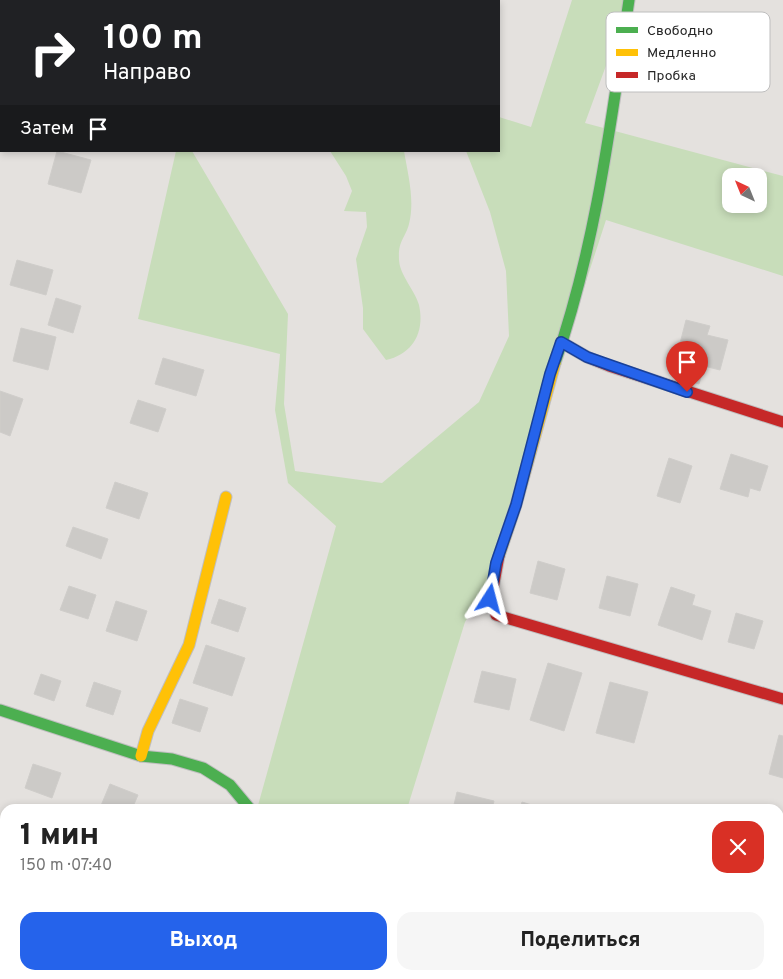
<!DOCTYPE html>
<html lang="ru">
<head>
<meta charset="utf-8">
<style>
	body { margin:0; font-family:Overpass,sans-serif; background:#f6f6f6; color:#222; height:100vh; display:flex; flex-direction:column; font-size:19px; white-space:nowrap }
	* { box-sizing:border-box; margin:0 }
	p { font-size:16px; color:#767676 }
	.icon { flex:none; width:28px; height:28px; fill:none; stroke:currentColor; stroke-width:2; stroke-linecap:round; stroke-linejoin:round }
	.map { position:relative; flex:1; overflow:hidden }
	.drawer { position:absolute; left:0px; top:804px; width:784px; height:176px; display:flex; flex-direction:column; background:#fff; border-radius:15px 15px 0 0; box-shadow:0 2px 8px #0003 }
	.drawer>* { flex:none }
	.hud { position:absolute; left:0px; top:0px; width:500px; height:152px; box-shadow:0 2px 8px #0003; background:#202124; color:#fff; overflow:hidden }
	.needle { width:32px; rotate:317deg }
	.buttons { position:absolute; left:722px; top:168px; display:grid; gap:10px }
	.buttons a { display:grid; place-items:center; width:45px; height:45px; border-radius:10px; background:#fff; box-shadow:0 2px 8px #0003; font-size:25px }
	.pin { position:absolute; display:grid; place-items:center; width:42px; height:42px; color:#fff; margin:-51px -21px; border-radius:50% 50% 50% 0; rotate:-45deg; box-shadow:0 0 5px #0007 }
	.pin .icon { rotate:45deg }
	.me { position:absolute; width:55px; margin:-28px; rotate:9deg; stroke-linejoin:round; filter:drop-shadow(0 0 4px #0008) }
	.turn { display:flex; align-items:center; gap:18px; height:105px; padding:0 20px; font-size:22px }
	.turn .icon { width:65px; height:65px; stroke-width:2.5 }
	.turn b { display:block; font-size:35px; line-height:42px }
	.then { display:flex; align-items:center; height:48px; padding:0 20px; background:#0003; gap:10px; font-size:19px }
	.round { display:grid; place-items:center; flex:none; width:52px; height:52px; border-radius:15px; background:#f6f6f6 }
	.headline { display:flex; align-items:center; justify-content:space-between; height:85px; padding:0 20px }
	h1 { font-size:30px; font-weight:800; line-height:38px }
	.cta { display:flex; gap:10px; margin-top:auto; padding:10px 20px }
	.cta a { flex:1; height:58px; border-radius:15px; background:#2563eb; color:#fff; font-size:20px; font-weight:800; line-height:58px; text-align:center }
	.cta a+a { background:#f6f6f6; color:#222 }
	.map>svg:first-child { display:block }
	.green { fill:#c8ddba; fill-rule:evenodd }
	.building { fill:#cccac7; stroke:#cfcdca }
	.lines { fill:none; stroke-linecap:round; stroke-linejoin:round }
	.street-casing { stroke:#bfbebf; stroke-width:17 }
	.fast-casing { stroke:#bfbebf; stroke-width:13 }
	.slow-casing { stroke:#bfbebf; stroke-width:13 }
	.jam-casing { stroke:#bfbebf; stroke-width:13 }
	.street { stroke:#fbfafa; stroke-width:15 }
	.fast { stroke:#4caf50; stroke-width:11 }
	.slow { stroke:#ffc107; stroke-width:11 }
	.jam { stroke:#c62828; stroke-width:11 }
	.route-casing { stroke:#184099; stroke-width:12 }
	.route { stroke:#2563eb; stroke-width:9 }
	.key { fill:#fff; stroke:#bebebe; stroke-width:1 }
	.key-label { font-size:14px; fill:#272727 }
</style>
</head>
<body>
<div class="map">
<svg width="783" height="979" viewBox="0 0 783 979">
	<rect width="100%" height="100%" fill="#e4e1de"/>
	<path class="green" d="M572,0H630L585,123L783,176V276L606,220L487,586L465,622L407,809H257L336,526L288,483L275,410L280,354L138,319L176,151H192L288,314L284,404L295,471L382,483L479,402L509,336L506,271L490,212L466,151H499V117L531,127ZM731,176H759V204H731Z
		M330,151H404C408,175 415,200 409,224C405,239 398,240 399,260C400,276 415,290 419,305C425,332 413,354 386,360L363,329V308L356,259L367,227L366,212L344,211L352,191L346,176Z
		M208,975H323L322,979H207Z"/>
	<path class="building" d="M57,151L91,160L81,193L48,184Z
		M17,260L53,270L46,295L10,285Z
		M56,298L81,306L73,333L48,325Z
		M686,320L710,326L707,335L728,340L720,370L704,366L699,384L680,379L685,361L676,359Z
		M21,328L56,337L48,370L13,361Z
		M163,358L204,370L196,396L155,384Z
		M0,391L23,399L10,436L0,432Z
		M138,400L166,409L158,432L130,423Z
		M731,454L768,466L760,491L750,488L748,497L720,489Z
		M669,458L692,466L680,503L657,496Z
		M115,482L148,493L139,519L106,508Z
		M73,527L108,539L101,559L66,546Z
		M538,561L565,569L557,600L530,593Z
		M607,576L638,584L630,616L599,608Z
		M69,586L96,595L88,619L60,610Z
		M671,587L695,595L692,605L711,611L702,640L658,625Z
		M219,599L246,608L238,632L211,623Z
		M116,601L147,611L137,641L106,631Z
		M736,613L763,621L754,649L728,642Z
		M206,645L245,658L232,696L193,683Z
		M548,663L582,673L564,731L530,720Z
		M482,671L516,679L509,710L474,702Z
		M41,674L61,681L54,701L34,694Z
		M94,682L121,691L113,715L86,706Z
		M610,682L648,692L634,743L596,733Z
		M180,699L208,708L200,732L172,723Z
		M779,735L783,736V778L769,774Z
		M33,764L61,773L52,798L25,788Z
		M110,784L138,795L132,809L100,808Z
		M457,792L494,801L492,809H453Z
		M522,802L545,809H520Z
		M0,880L5,882V909L0,907Z
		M779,894L783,895V915L780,926Z
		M44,975H85L84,979H42Z
		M609,975L608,979H585L575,976Z
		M634,975H684L683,979H633Z"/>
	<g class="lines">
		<g class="street-casing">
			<path id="street" d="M779,967L783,968
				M303,979L305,975"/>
		</g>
		<g class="fast-casing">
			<path id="fast" d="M555,363C596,245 611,122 629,0
				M0,710L141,756L172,759L203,768L230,785L250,809"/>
		</g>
		<g class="slow-casing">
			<path id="slow" d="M499,556L516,505L555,363
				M141,756L148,731L189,645L226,497"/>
		</g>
		<g class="jam-casing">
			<path id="jam" d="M561,342L587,357L609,366L783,422
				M499,556L491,599L496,615L783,699"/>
		</g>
		<use href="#street" class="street"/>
		<use href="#fast" class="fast"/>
		<use href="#slow" class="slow"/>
		<use href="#jam" class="jam"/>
	</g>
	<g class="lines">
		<g class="route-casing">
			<path id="route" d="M490,599L496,563L516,505L550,374L561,342L587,357L687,392"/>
		</g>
		<use href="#route" class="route"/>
	</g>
	<rect x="606" y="12" width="164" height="80" rx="8" class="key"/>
	<rect x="616" y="27" width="22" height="6" fill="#4caf50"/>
	<rect x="616" y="49" width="22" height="7" fill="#ffc107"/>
	<rect x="616" y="72" width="22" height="6" fill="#c62828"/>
	<g class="key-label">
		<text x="647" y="35">Свободно</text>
		<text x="647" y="57">Медленно</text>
		<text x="647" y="80">Пробка</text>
	</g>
</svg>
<div class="buttons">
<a><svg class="needle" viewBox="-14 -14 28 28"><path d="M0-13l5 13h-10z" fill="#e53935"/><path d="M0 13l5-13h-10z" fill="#767676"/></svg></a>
</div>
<div class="pin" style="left:687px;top:392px;background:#d93025"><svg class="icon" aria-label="arrive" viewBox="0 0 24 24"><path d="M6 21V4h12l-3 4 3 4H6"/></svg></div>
<svg class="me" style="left:490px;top:599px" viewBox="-20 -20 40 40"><path d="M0-17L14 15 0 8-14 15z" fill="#2563eb" stroke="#fff" stroke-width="4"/></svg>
<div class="hud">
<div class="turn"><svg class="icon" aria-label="right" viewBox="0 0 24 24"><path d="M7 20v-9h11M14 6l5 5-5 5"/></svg><div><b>100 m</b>Направо</div></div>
<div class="then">Затем<svg class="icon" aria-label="arrive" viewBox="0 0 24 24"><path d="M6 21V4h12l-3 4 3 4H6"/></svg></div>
</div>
<section class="drawer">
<div class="headline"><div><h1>1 мин</h1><p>150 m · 07:40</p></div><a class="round" style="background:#d93025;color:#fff"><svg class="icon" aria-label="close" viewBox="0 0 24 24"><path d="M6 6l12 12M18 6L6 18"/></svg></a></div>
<div class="cta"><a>Выход</a><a>Поделиться</a></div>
</section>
</div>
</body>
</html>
